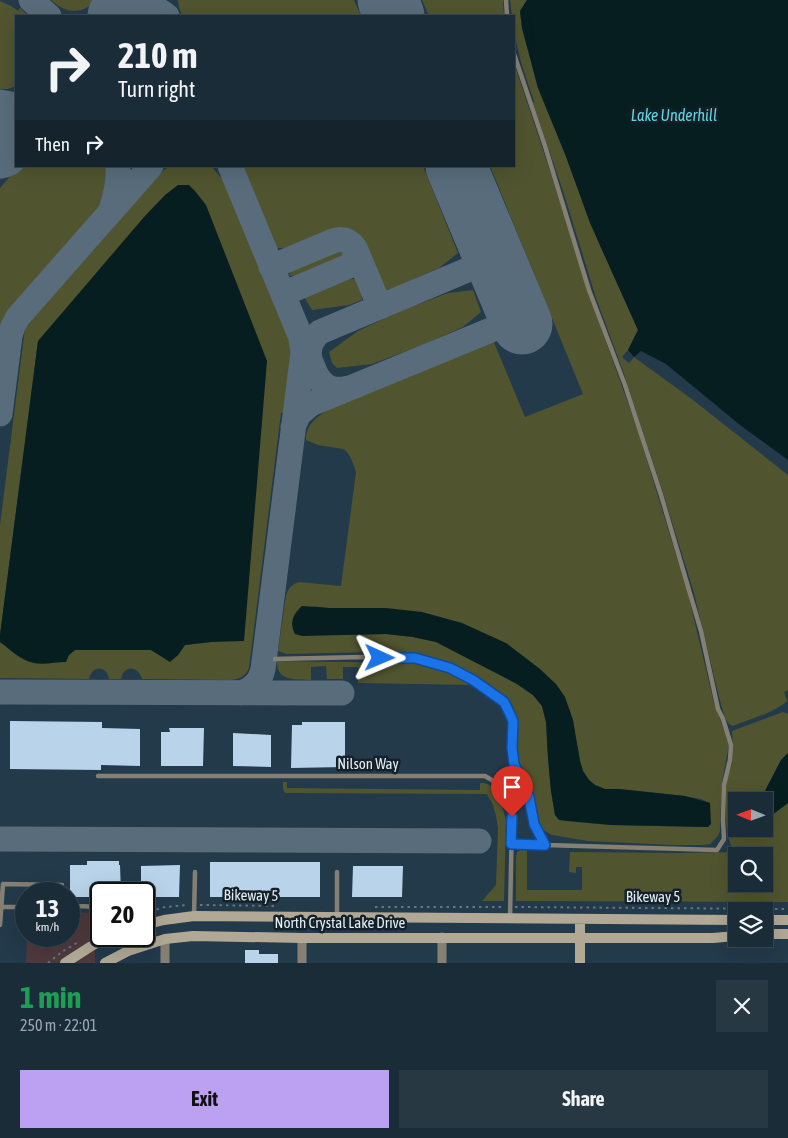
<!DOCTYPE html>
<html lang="en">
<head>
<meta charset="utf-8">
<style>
	body { margin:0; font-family:"Asap Condensed",sans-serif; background:#273843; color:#f1f3f6; height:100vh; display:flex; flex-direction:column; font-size:19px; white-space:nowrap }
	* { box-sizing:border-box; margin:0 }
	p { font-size:16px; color:#9fa7ae }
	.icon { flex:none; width:28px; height:28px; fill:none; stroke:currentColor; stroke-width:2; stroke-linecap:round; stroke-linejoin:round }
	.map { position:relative; height:963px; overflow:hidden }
	.panel { display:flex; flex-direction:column; background:#1a2c38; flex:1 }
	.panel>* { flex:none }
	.hud { position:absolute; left:15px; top:15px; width:500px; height:152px; border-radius:0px; box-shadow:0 5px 20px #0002,0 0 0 1px #384853; background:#1a2c38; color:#f1f3f6; overflow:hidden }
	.needle { width:32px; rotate:271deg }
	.buttons { position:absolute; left:728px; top:792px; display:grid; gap:10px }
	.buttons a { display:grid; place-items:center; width:45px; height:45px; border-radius:0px; background:#1a2c38; box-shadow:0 5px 20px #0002,0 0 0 1px #384853; font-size:25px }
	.speed { position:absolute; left:15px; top:882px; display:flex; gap:10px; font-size:25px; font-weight:700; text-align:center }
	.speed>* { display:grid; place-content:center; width:65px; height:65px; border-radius:50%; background:#1a2c38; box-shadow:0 5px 20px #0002,0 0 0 1px #384853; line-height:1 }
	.speed small { font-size:12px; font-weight:400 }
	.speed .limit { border:2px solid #111; border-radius:8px; background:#fff; color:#111 }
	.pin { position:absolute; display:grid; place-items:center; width:42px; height:42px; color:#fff; margin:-51px -21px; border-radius:50% 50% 50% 0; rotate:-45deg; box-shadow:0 0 5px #0007 }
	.pin .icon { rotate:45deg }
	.me { position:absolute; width:55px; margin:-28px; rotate:91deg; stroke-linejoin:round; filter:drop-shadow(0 0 4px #0008) }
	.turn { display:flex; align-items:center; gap:18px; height:105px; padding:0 20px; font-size:22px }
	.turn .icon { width:65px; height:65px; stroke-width:2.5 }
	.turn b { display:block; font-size:35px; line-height:42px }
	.then { display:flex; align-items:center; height:48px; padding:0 20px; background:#0003; gap:10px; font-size:19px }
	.round { display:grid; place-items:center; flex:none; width:52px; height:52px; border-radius:0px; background:#273843 }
	.overview { display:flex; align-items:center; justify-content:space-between; height:85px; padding:0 20px }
	h1 { font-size:30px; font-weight:700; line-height:38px; color:#1e9e55 }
	.primary-button { display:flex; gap:10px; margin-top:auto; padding:10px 20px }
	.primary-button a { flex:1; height:58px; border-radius:0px; background:#bca0f2; color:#111; font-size:20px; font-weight:700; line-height:58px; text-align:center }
	.primary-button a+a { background:#273843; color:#f1f3f6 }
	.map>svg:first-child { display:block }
	.commercial { fill:#4e393d }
	.green { fill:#50542f; fill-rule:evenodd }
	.water { fill:#071e21 }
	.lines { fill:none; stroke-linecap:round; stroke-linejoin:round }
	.taxiway { stroke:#586c7b; stroke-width:25 }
	.runway { stroke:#586c7b; stroke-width:61 }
	.building { fill:#b9d4ea }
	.path { stroke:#627685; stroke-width:2; stroke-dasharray:2.5 4; stroke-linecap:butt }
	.lane { stroke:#868074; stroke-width:4.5 }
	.street { stroke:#868074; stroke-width:9 }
	.secondary { stroke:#b1a996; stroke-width:10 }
	.route-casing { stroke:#114b97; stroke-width:12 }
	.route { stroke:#1a73e8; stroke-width:9 }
	.labels { text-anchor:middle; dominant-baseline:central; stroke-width:5; stroke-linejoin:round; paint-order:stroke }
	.street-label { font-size:15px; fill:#dfedf7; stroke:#162028 }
	.water-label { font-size:16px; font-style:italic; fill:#62d5e0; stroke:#162028 }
</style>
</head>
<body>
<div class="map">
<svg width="788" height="963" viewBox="0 0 788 963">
	<rect width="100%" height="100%" fill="#233a4b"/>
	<path class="commercial" d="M69,912L95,913V963H26L27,936H69Z"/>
	<path class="green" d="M51,0H97C81,15 66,14 51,0Z
		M178,0H354L361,16H182L179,7Z
		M422,0H503L504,16H429Z
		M510,0H527L520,11L522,28L538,88L565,154L598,241L638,330L628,350L622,357L629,363L634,357L693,400L788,475V690L784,692L787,701C774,713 750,719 733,726L729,724L725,718L719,697L694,593L664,496L623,371L596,298L563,191L533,103L534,101C524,72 514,47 514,16H512Z
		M0,1L11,6L18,11L20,8L29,16H16V86L8,89H0Z
		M514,63L552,177L589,294L638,431L688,594L714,703L723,727L729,745L722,782L720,831L718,836L710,844L704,845H671L588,841L552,835L539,828L534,799L517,762L516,717L510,704L504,697L476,679L453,667L412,654L370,652L287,654L278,651L286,595C288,589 292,584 299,582L341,586L356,472C353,464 351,454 343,449L318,445L306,440C306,421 320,416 333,406L493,340L525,417L583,394L490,166H514ZM312,606L329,608L540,669L578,748L580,761L583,771L589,780L595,785L605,789H619L685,796L701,799L710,803L708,827L611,825L565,821L555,815L551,791L548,758L546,722L542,706L533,695L517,684L436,642L413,637L386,634L344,635Z
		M19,166H106C108,184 104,199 98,215L0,326V188Z
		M170,166H211L224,181L273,297L291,346L286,413H281L249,668C246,676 240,679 231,680L142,679C139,666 124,664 121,679H109C107,665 92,665 89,679L0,678V642L17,655H69L75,650H151L170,661L178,655L185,645L211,642L38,341L0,635V525L25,328L30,321L114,227L111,225L164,170Z
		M242,166H423L458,253L439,268L392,289L386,290L373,272L358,243C340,224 317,244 297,248C290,249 283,248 276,248Z
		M342,252L343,254L327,268L311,274L290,276L289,274L307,259L321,254Z
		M354,279C360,285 362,292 362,300L349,305L312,310L304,297C322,281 330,281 354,279Z
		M473,290L481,312L463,327L420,346L372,364L337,368L332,363L329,352L358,331L403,310L448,293Z
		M277,661L408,663C431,666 455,671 473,685L358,683V667H343V679H327L326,666L311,667V680C297,679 276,682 277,661Z
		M783,712L788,714V753L781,760L765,791L749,798H738L733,801L731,814L734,827H736V829H764V821L788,803V902L516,901V858L517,852L523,848H527V890H582V867H576V873L569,872L570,852L678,853L733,852L727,833L726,821V786L727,778L732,764L733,747L732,731ZM736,856H764V884H736Z
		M283,782H287V788L480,790V783C484,783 486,783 489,785C497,789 504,811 506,820L504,901H482L496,885L498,828L496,816L493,805L487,794L285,793L283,789Z"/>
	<path class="water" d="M527,0H788V460L740,425L666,364L641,351L634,357L628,350L638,330L590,223L565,154L538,88L522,28L520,11Z
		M178,185H189L195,191L206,205L267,361L244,641L211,642L185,645L178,655L170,662L151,650H75L69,655L66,662C56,662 44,665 34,663C21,661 10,649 0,642V635L38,341L144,217L165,195Z
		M302,606L329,608H386L422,612L462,623L506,643L540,669L556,684L565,697L573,720L580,761L583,771L589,780L595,785L605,789H619L685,796L710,803L711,824L708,827L611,825L559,820L555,815L551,791L548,758L546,722L542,706L533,695L517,684L436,642L413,637L386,634L302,636L295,634C289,623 293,614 302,606Z
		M788,753V803L764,821V801H736V827H734C729,820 732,810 733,801L738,798H749L765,791L781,760Z"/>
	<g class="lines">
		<path class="taxiway" d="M31,0L49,16
			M120,16C134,4 152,3 167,16
			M0,102L16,105
			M230,166L316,374C323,387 333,392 348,388
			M111,210C116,195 119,182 118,166
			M271,267L333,241C342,238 349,240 355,248L380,307
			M283,294L349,266C354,261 356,255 355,248
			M311,363C307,351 310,340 320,332L472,268C485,260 485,251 486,237
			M0,414L10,336L13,326L18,317L151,166
			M293,427L299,414L311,404L520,318
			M0,692L342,693
			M241,693C253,689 260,682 263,669L303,352L301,339
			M0,839L479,841"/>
		<path class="runway" d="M388,0L394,16
			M118,16L132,0
			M0,148L16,129
			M456,166L522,324"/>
	</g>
	<path class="building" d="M10,721L102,722V728L140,729V766L101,765V770L10,769Z
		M302,722H345V767L291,768L292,725H302Z
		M169,728H204L203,766H161V732H170Z
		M233,733L271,735V767L233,766Z
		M87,861H119V865H120L121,894H101V897H70V865H87Z
		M210,862H320V897H210Z
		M180,865L179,897H144V894H141V866Z
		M353,866H403L402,897H352Z
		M245,950H259V954H278V963H245Z"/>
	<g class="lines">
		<path class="path" d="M200,905L276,906
			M375,907H503
			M515,907L788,909
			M144,913L165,907L188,905
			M90,935L101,928
			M48,963L63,951L80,941"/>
		<path class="lane" d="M506,0L507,16
			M275,659L363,657L415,658L449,668L473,680L503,702L508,710L513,721L512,748L514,764L529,797L533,824L545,845
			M98,776H485L495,782L507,804L512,817L510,917
			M511,844L717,850L724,839L723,820L724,785L730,760L731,745L723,719L718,709L701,631L661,495L625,385L589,290L545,146L514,54
			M2,907H26
			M69,907C79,906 92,905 101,909
			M194,916L195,872
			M337,916V872
			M0,925L3,884L62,885
			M122,936L128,950"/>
		<path class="street" d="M165,963V939
			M302,963V938
			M442,963V937"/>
		<path class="secondary" d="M580,920V963
			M764,920H788
			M144,925L164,920L194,916L736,920
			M764,934H788
			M65,963L93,945L111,936
			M105,963L128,951L165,939L193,936L302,938H713L736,936"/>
	</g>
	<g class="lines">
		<g class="route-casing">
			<path id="route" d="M380,658H415L450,668L473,680L504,702L508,710L513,721L512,748L514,764L529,797L534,824L545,845L511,844L512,817"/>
		</g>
		<use href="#route" class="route"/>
	</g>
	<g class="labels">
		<g class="street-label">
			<text x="368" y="763">Nilson Way</text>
			<text transform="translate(251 895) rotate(1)">Bikeway 5</text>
			<text x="653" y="896">Bikeway 5</text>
			<text x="340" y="922">North Crystal Lake Drive</text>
		</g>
		<g class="water-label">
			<text x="674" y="115">Lake Underhill</text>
		</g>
	</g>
</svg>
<div class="buttons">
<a><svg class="needle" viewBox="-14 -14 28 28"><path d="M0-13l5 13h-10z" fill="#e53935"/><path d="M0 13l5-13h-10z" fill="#9fa7ae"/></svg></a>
<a><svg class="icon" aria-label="search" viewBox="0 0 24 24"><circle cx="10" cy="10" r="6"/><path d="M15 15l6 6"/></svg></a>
<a><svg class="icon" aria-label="layers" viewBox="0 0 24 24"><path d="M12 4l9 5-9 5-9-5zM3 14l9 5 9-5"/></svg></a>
</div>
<div class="speed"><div>13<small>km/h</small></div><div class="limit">20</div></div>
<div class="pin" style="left:512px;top:817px;background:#d93025"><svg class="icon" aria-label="arrive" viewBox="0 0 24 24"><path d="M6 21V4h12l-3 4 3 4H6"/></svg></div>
<svg class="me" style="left:380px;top:658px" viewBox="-20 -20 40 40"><path d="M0-17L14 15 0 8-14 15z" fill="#1a73e8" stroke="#fff" stroke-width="4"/></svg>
<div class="hud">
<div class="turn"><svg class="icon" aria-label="right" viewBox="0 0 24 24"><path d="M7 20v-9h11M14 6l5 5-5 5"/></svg><div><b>210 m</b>Turn right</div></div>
<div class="then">Then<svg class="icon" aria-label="right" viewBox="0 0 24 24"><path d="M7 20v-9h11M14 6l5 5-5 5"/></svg></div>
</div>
</div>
<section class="panel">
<div class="overview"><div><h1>1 min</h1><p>250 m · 22:01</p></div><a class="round"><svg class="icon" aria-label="close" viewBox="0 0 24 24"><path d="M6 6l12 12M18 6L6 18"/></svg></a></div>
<div class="primary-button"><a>Exit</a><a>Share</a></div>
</section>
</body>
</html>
